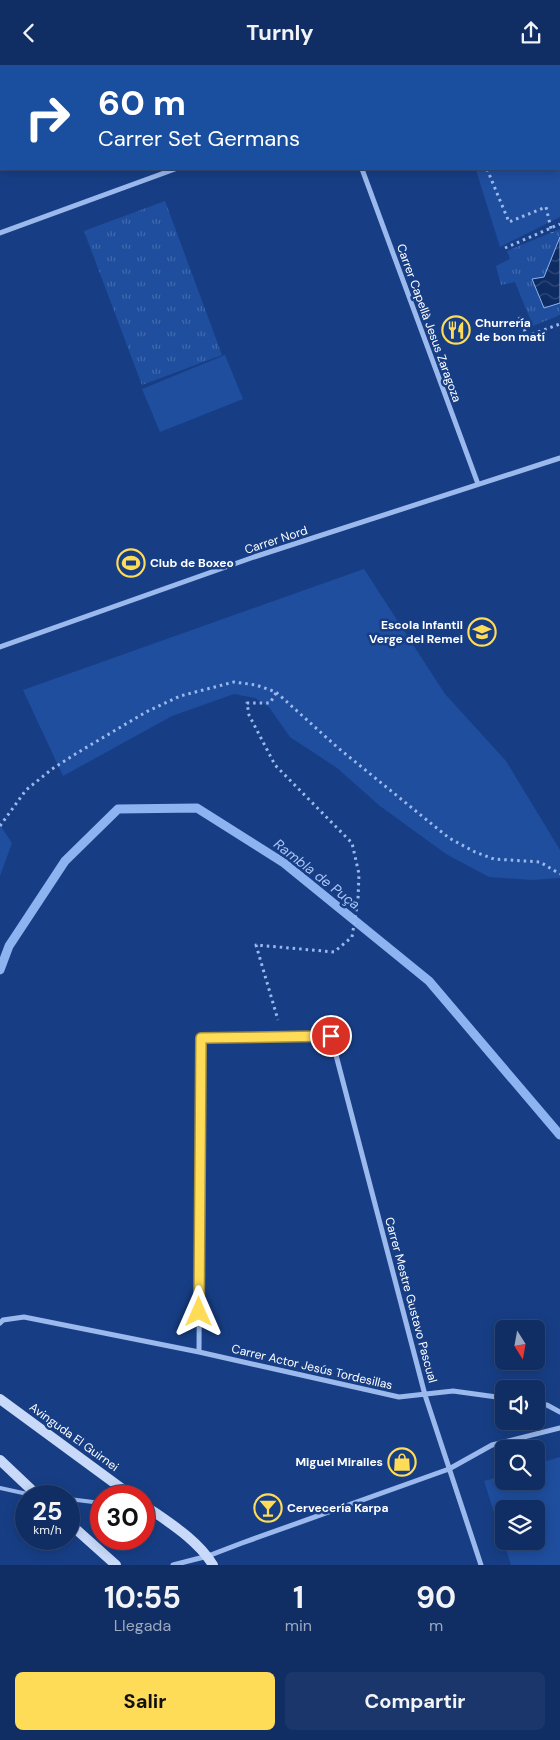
<!DOCTYPE html>
<html lang="es">
<head>
<meta charset="utf-8">
<style>
	body { margin:0; font-family:"DM Sans",sans-serif; background:#1a366a; color:#f1f3f6; height:100vh; display:flex; flex-direction:column; font-size:19px; white-space:nowrap }
	* { box-sizing:border-box; margin:0 }
	p { font-size:16px; color:#9ca8bf }
	.icon { flex:none; width:28px; height:28px; fill:none; stroke:currentColor; stroke-width:2; stroke-linecap:round; stroke-linejoin:round }
	.map { position:relative; height:1500px; overflow:hidden }
	.panel { display:flex; flex-direction:column; background:#112e64; flex:1 }
	.panel>* { flex:none }
	.guide { position:absolute; left:0px; top:0px; width:560px; height:105px; box-shadow:0 2px 12px #0003,0 0 0 1px #304a78; background:#1a4fa0; color:#fff; overflow:hidden }
	.needle { width:32px; rotate:169deg }
	.controls { position:absolute; left:495px; top:1255px; display:grid; gap:10px }
	.controls a { display:grid; place-items:center; width:50px; height:50px; border-radius:8px; background:#112e64; box-shadow:0 2px 12px #0003,0 0 0 1px #304a78; font-size:25px }
	.speed { position:absolute; left:15px; top:1420px; display:flex; gap:10px; font-size:25px; font-weight:700; text-align:center }
	.speed>* { display:grid; place-content:center; width:65px; height:65px; border-radius:50%; background:#112e64; box-shadow:0 2px 12px #0003,0 0 0 1px #304a78; line-height:1 }
	.speed small { font-size:12px; font-weight:400 }
	.speed .limit { border:8px solid #d22; background:#fff; color:#111 }
	.pin { position:absolute; display:grid; place-items:center; width:42px; height:42px; color:#fff; margin:-21px; border:2px solid #fff; border-radius:50%; box-shadow:0 1px 5px #0007 }
	.me { position:absolute; width:55px; margin:-28px; rotate:0deg; stroke-linejoin:round; filter:drop-shadow(0 0 4px #0008) }
	.turn { display:flex; align-items:center; gap:18px; height:105px; padding:0 15px; font-size:22px }
	.turn .icon { width:65px; height:65px; stroke-width:2.5 }
	.turn b { display:block; font-size:35px; line-height:42px }
	.eta { display:flex; justify-content:space-evenly; align-items:center; height:85px; text-align:center }
	.eta b { font-size:30px; font-weight:700; line-height:35px }
	.button { display:flex; gap:10px; margin-top:auto; padding:10px 15px }
	.button a { flex:1; height:58px; border-radius:8px; background:#ffdc57; color:#111; font-size:20px; font-weight:700; line-height:58px; text-align:center }
	.button a+a { background:#1a366a; color:#f1f3f6 }
	header { display:flex; justify-content:space-between; align-items:center; height:65px; padding:0 15px; background:#112e64; font-size:22px; font-weight:700 }
	.map>svg:first-child { display:block }
	.grass { fill:url(#grass-tufts) }
	.green { fill:#1f4e9e; fill-rule:evenodd }
	.water { fill:url(#water-waves); stroke:#8db3f0 }
	.lines { fill:none; stroke-linecap:round; stroke-linejoin:round }
	.stream { stroke:#8db3f0; stroke-width:9 }
	.path { stroke:#9bb9ed; stroke-width:3; stroke-dasharray:2.5 4; stroke-linecap:butt }
	.lane { stroke:#9bb9ed; stroke-width:4 }
	.street { stroke:#9bb9ed; stroke-width:5 }
	.secondary { stroke:#c8d9f9; stroke-width:10 }
	.route-casing { stroke:#a68f39; stroke-width:12 }
	.route { stroke:#ffdc57; stroke-width:9 }
	.labels { text-anchor:middle; dominant-baseline:central; stroke-width:5; stroke-linejoin:round; paint-order:stroke }
	.street-label { font-size:12px; fill:#fff; stroke:#173e85 }
	.poi-label { font-size:12px; font-weight:bold; fill:#fff; stroke:#173e85; text-anchor:start }
	.water-label { font-size:14px; font-style:italic; fill:#a7c4f5; stroke:#173e85 }
</style>
</head>
<body>
<header><svg class="icon" aria-label="back" viewBox="0 0 24 24"><path d="M15 5l-7 7 7 7"/></svg>Turnly<svg class="icon" aria-label="share" viewBox="0 0 24 24"><path d="M12 15V3M7 8l5-5 5 5M5 13v7h14v-7"/></svg></header>
<div class="map">
<svg width="560" height="1500" viewBox="0 0 560 1500">
	<defs>
		<pattern id="grass-tufts" width="24" height="20" patternUnits="userSpaceOnUse" patternTransform="scale(1.25)"><rect width="24" height="20" fill="#1f4e9e"/><path d="M3 7l-1-3M5 7V3M7 7l1-3M15 17l-1-3M17 17v-4M19 17l1-3" fill="none" stroke="#4169ad"/></pattern>
		<pattern id="water-waves" width="16" height="10" patternUnits="userSpaceOnUse" patternTransform="scale(1.25)"><rect width="16" height="10" fill="#0e2b62"/><path d="M0 5q4-4 8 0t8 0" fill="none" stroke="#324b7a"/></pattern>
	</defs>
	<rect width="100%" height="100%" fill="#173e85"/>
	<path class="grass" d="M165,136L222,290L142,320L84,166Z
		M560,164V250L533,261L515,217L501,220L496,201L510,194L507,186Z"/>
	<path class="green" d="M0,0H105L1,1V76Z
		M559,70H560V152L500,182L476,105L559,104Z
		M225,290L243,334L160,367L142,324Z
		M364,504L445,629L506,696L560,785V813L532,815L489,812L446,789L380,741L337,703L290,672L269,642L255,633L234,629L172,651L63,711L23,625Z
		M0,760L12,778L0,811Z
		M560,1392V1500H511L484,1416L504,1410V1416H536V1399ZM504,1444H536V1476H504Z"/>
	<path class="water" d="M560,172V238L544,243L532,214L544,212Z"/>
	<g class="lines">
		<path class="stream" d="M0,905L9,881L65,796L118,744L197,743L284,798L429,916L560,1070"/>
		<path class="path" d="M58,1L61,0
			M0,21H1
			M0,40L1,47
			M487,104L509,157L546,142L552,168
			M505,183L560,159
			M519,252L527,271L560,259
			M276,628L270,638H247L249,650L275,700L352,778L359,809L358,834L352,872L334,887L256,880L278,955
			M0,761L26,725L52,704L77,688L146,647L180,631L234,617L256,620L276,627L337,682L449,773L475,787L494,794L540,797L560,809"/>
		<path class="lane" d="M0,1423L32,1430
			M69,1434L101,1438"/>
		<path class="street" d="M324,0V1
			M443,1L446,0
			M362,104L478,419
			M0,168L175,104
			M0,582L254,492L560,393
			M0,1258L3,1255L24,1252L199,1287L399,1332L453,1326L504,1333
			M199,1287L201,973L331,971L425,1330L481,1500
			M536,1339L547,1340L560,1347
			M173,1500L208,1491L242,1478L449,1404L492,1380L560,1363"/>
		<path class="secondary" d="M0,1334L132,1431
			M0,1395L38,1431
			M144,1440C168,1457 197,1474 213,1500
			M69,1458L116,1500"/>
	</g>
	<g class="lines">
		<g class="route-casing">
			<path id="route" d="M199,1247L201,973L331,971"/>
		</g>
		<use href="#route" class="route"/>
	</g>
	<defs>
		<g id="restaurant-ring" transform="scale(1.4375)"><circle r="9.5" fill="#173e85" stroke="#ffdc57" stroke-width="1.5"/><path d="M-5-6h1v4h1v-4h1v4h1v-4h1v5L-1.5 .5V6h-2V.5L-5-1ZM5-6V6H3V1.5H1.5Q1.5-4 5-6Z" fill="#ffdc57"/></g>
		<g id="stadium-ring" transform="scale(1.4375)"><circle r="9.5" fill="#173e85" stroke="#ffdc57" stroke-width="1.5"/><path d="M0-5a6.5 5 0 1 0 0 10a6.5 5 0 1 0 0-10ZM-3.5-1.8h7v3.6h-7Z" fill="#ffdc57"/></g>
		<g id="school-ring" transform="scale(1.4375)"><circle r="9.5" fill="#173e85" stroke="#ffdc57" stroke-width="1.5"/><path d="M0-5L7-2L0 1L-7-2ZM-4 1L0 2.5L4 1V4Q0 6-4 4Z" fill="#ffdc57"/></g>
		<g id="shop-ring" transform="scale(1.4375)"><circle r="9.5" fill="#173e85" stroke="#ffdc57" stroke-width="1.5"/><path d="M-5-2.5h2.3a2.7 3.5 0 0 1 5.4 0H5L5.5 6h-11ZM-1.5-2.5h3a1.5 2.3 0 0 0-3 0Z" fill="#ffdc57"/></g>
		<g id="bar-ring" transform="scale(1.4375)"><circle r="9.5" fill="#173e85" stroke="#ffdc57" stroke-width="1.5"/><path d="M-6-5H6L.8 .8V4.5H3.5V6h-7V4.5H-.8V.8Z" fill="#ffdc57"/></g>
	</defs>
	<g fill-rule="evenodd">
		<use href="#restaurant-ring" x="456" y="265"/>
		<use href="#stadium-ring" x="131" y="498"/>
		<use href="#school-ring" x="482" y="567"/>
		<use href="#shop-ring" x="402" y="1397"/>
		<use href="#bar-ring" x="268" y="1443"/>
	</g>
	<g class="labels">
		<g class="street-label">
			<text transform="translate(429 258) rotate(70)">Carrer Capellà Jesus Zaragoza</text>
			<text transform="translate(276 475) rotate(-18)">Carrer Nord</text>
			<text transform="translate(411 1235) rotate(75)">Carrer Mestre Gustavo Pascual</text>
			<text transform="translate(312 1302) rotate(13)">Carrer Actor Jesús Tordesillas</text>
			<text transform="translate(74 1372) rotate(36)">Avinguda El Guirnei</text>
		</g>
		<g class="poi-label">
			<text x="475" y="258">Churrería<tspan x="475" dy="14">de bon matí</tspan></text>
			<text x="150" y="498">Club de Boxeo</text>
			<text x="463" y="560" text-anchor="end">Escola Infantil<tspan x="463" dy="14">Verge del Remei</tspan></text>
			<text x="383" y="1397" text-anchor="end">Miguel Miralles</text>
			<text x="287" y="1443">Cervecería Karpa</text>
		</g>
		<g class="water-label">
			<text transform="translate(317 809) rotate(38)">Rambla de Puça</text>
		</g>
	</g>
</svg>
<div class="controls">
<a><svg class="needle" viewBox="-14 -14 28 28"><path d="M0-13l5 13h-10z" fill="#e53935"/><path d="M0 13l5-13h-10z" fill="#9ca8bf"/></svg></a>
<a><svg class="icon" aria-label="sound" viewBox="0 0 24 24"><path d="M4 9h4l5-4v14l-5-4H4zM17 9q2 3 0 6"/></svg></a>
<a><svg class="icon" aria-label="search" viewBox="0 0 24 24"><circle cx="10" cy="10" r="6"/><path d="M15 15l6 6"/></svg></a>
<a><svg class="icon" aria-label="layers" viewBox="0 0 24 24"><path d="M12 4l9 5-9 5-9-5zM3 14l9 5 9-5"/></svg></a>
</div>
<div class="speed"><div>25<small>km/h</small></div><div class="limit">30</div></div>
<div class="pin" style="left:331px;top:971px;background:#d93025"><svg class="icon" aria-label="arrive" viewBox="0 0 24 24"><path d="M6 21V4h12l-3 4 3 4H6"/></svg></div>
<svg class="me" style="left:199px;top:1247px" viewBox="-20 -20 40 40"><path d="M0-17L14 15 0 8-14 15z" fill="#ffdc57" stroke="#fff" stroke-width="4"/></svg>
<div class="guide">
<div class="turn"><svg class="icon" aria-label="right" viewBox="0 0 24 24"><path d="M7 20v-9h11M14 6l5 5-5 5"/></svg><div><b>60 m</b>Carrer Set Germans</div></div>
</div>
</div>
<section class="panel">
<div class="eta">
<div><b>10:55</b><p>Llegada</p></div>
<div><b>1</b><p>min</p></div>
<div><b>90</b><p>m</p></div>
</div>
<div class="button"><a>Salir</a><a>Compartir</a></div>
</section>
</body>
</html>
